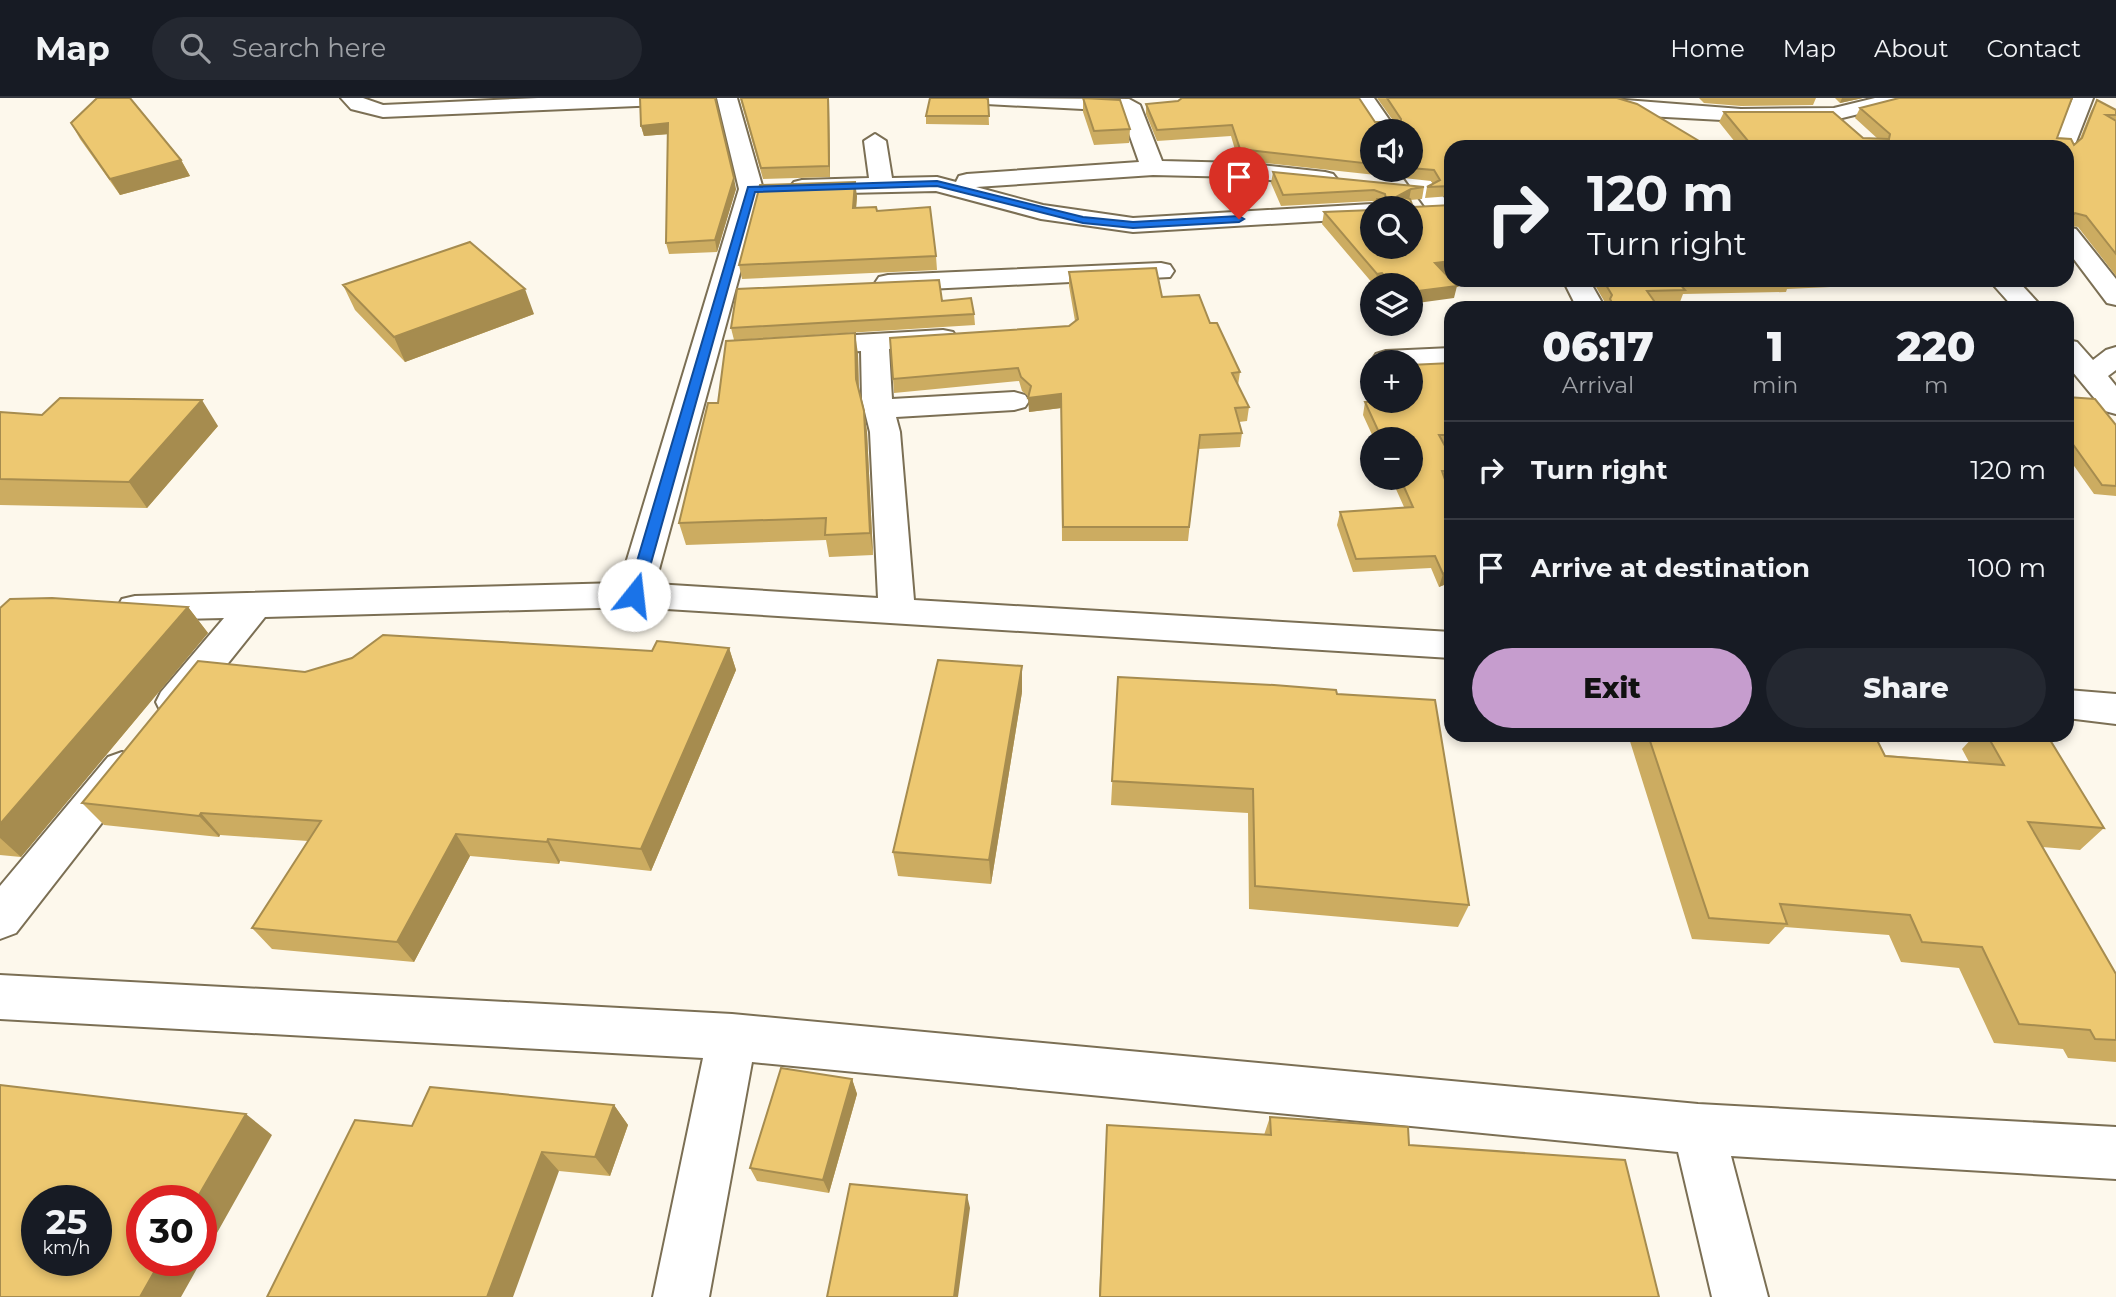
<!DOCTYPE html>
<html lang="en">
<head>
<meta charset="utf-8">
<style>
	body { margin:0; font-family:Montserrat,sans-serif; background:#242831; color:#f1f3f6; height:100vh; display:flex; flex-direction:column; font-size:26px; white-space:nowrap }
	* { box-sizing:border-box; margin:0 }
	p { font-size:23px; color:#9ea1a6 }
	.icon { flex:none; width:38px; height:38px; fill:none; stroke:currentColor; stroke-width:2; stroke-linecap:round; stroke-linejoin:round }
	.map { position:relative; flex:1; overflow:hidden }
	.sheet { position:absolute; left:1444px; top:203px; width:630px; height:441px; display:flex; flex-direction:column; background:#171b24; border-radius:21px; box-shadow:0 4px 10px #0003 }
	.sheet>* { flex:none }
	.banner { position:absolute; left:1444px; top:42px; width:630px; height:147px; border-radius:21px; box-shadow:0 4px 10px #0003; background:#171b24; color:#f1f3f6; overflow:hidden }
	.buttons { position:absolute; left:1360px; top:21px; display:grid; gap:14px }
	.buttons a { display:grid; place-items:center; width:63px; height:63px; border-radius:50%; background:#171b24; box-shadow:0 4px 10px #0003; font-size:35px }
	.speed { position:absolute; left:21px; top:1087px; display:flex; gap:14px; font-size:35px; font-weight:700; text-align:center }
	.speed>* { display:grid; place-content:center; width:91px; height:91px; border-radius:50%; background:#171b24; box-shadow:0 4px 10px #0003; line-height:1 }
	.speed small { font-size:18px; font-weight:400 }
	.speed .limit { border:10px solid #d22; background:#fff; color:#111 }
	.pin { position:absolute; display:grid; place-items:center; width:60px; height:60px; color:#fff; margin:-72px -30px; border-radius:50% 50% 50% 0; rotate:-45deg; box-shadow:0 0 7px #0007 }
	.pin .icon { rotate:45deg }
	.me { position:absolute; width:77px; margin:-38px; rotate:16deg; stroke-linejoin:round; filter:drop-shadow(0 0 5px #0008) }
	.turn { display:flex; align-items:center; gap:24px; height:147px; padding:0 28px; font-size:32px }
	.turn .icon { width:91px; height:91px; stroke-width:2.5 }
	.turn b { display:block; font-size:49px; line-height:60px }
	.eta { display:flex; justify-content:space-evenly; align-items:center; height:119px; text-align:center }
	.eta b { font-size:42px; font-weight:800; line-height:49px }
	.primary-button { display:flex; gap:14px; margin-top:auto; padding:14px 28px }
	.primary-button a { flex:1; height:80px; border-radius:42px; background:#c69dce; color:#111; font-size:28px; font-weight:800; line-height:80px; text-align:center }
	.primary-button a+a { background:#242831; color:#f1f3f6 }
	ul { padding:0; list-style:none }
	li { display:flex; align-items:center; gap:21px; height:98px; padding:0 28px; border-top:2px solid #363941 }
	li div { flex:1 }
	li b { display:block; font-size:26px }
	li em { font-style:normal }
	header { display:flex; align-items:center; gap:42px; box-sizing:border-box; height:98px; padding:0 35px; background:#171b24; border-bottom:2px solid #363941 }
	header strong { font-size:33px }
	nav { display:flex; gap:38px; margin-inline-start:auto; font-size:24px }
	.search { width:490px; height:63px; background:#242831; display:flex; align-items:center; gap:18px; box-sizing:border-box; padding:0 24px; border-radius:38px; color:#9ea1a6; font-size:26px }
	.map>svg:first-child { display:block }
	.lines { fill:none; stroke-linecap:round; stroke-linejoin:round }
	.minor-casing { stroke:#7b6f54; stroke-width:4 }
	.minor { fill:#fff; fill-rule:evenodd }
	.wall { fill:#ccac61; fill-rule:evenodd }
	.shaded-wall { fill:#a68c4f }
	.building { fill:#edc871; stroke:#a68c4f; stroke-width:2; fill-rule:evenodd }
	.route { fill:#1a73e8; stroke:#114b97; stroke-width:2 }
</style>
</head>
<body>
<header>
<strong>Map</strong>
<div class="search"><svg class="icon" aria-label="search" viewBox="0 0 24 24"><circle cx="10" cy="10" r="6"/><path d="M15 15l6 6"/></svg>Search here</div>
<nav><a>Home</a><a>Map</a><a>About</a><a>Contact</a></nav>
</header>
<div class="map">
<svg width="2116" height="1199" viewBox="0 0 2116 1199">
	<rect width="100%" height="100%" fill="#fdf8ec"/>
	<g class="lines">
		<g class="minor-casing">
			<path id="minor" d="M341,0H363L383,7L538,0H694L684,6L383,19L351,11Z
				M717,0H737L763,91L655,486L878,500L870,334L862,302L861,253L804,256L794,254L790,248L794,242L804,240L943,232L953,234L957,240L953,246L889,251L892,301L1014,294L1025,297L1029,303L1025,309L1014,312L896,319L900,334L914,502L1451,534V560L634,509L265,519L189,614L175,618L161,614L156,604L161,594L224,520L135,522L122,519L117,510L122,501L135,498L620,485L739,91Z
				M976,0L1129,1L1140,7L1162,63L1241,65L1325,74L1333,76L1337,81L1333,86L1325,88L1241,79L1153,77L976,89L1043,107L1133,120L1372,106L1382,110H1372V120L1133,134L1041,121L936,93L802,96L794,94L790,89L794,84L802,82L869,80L864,43L875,36L886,43L892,80L937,79L956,84L959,78L967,76L1139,64L1121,13L986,6Z
				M1353,0H1374L1397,33H1375Z
				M1599,0L1741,11L1834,10L1875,0H1911L1908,4L1834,22L1741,23L1647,18L1602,4Z
				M2073,0H2093L2074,49L2067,55V49H2052Z
				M1410,64L1418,66L1448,105L1451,110L1448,115H1430L1402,76L1399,72H1410Z
				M2067,129L2076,131L2116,181V207L2107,205L2067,152Z
				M1161,165L1170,167L1174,173L1170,179L888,193L879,191L875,185L879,179L888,177Z
				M1563,182H1589L1605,210H1577Z
				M1989,182H2017L2043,210H2014Z
				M2067,242L2077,244L2093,262L2106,252L2116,249V272L2108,278L2116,288V316L2105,313L2067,267Z
				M1451,250V268L1410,269V264L1372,262L1376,256L1386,253Z
				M2067,592L2116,596V626L2067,620Z
				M122,654L136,659L142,670L136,681L16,835L0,841V788L108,659Z
				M0,877L732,916L1698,1006L2116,1029V1081L1731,1058L1768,1199H1712L1678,1054L752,964L709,1199H653L703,960L0,921Z"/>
		</g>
		<use href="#minor" class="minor"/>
	</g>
	<path class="wall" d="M640,0L736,91L717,154L669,156L666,145L668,36L644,38L641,28Z
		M740,0H829L830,79L763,81Z
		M1083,0L1130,31L1129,45L1094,47L1083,14Z
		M1377,0H1617L1451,49V98L1425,100L1427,89L1433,86L1431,83L1238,62L1231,38L1157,43L1146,16V6L1178,3L1375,24H1394ZM1372,33H1410V72H1372Z
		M1699,0H1816L1813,7L1741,8L1704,5Z
		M1835,0H1863L1840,5Z
		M988,1L989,27L926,26V18Z
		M2097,2L2116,12V178L2078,129L2072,128V138L2067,146V49H1739L1719,24L1724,14L1863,40L1878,41L1855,20L1860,10L2057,40L2074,47L2079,43L2091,13Z
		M71,25L181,62L190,78L120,97L80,41Z
		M1273,74L1424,89L1422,101L1410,102L1413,109L1451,107V174L1445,175L1454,200L1410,187H1374L1322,126L1324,114L1372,149L1376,105L1372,103L1281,108L1271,85Z
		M857,98L856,110L877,113L936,158L937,172L742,181L739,167Z
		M1069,174L1162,199L1210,225L1240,274L1238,287L1249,309L1247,323L1239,324L1242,335L1240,349L1198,351L1188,443H1062L1061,310L1029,314V299L1022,293L1019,283L894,295L893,281L1069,228L1075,223L1069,188Z
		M1592,182H1961L1960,183L1787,191L1786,194L1683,196L1680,204L1655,205L1659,210H1606L1607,208Z
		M343,187L534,216L405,264L355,212Z
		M942,203L974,216L975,227L734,242L731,230Z
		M858,256L859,292L864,313L867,334L873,457L829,459L826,442L686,447L679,425L718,305Z
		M1451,265V349H1446L1451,359V385L1446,386L1451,399V484L1439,489L1431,470L1353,474L1337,427L1340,414L1404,409L1391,380H1410V341H1374L1363,317L1365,304L1410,303Z
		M2067,299L2116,327V398L2094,396L2067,358Z
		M0,314L42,317L218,328L147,410L0,407Z
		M188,509L208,535L21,759L0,757V510Z
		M729,550L736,572L651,773L560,763L559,766L470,758L414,864L272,851L252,830L308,743L220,737L219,739L104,727L82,705L305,574L652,553Z
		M1118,579L1337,596L1469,807L1458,829L1249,811L1248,715L1111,707Z
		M1022,594L991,786L898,778L893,754Z
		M1628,637H1648L1969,664L1962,651L1975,637H2047L2104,730L2080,752L2042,749L2116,876V964L2068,960L2063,951L1994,945L1959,870L1901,864L1889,837L1785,829L1769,846L1692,841Z
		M852,981L857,996L829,1095L757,1083L750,1070Z
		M614,1007L628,1027L610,1078L559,1073L412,1028Z
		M1270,1019L1409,1047L1659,1199H1099L1107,1027L1264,1037Z"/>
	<path class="shaded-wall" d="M828,0H829L830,79L829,68Z
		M1842,0H1863L1840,5Z
		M668,25L670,36L644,38L641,28Z
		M181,62L190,78L120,97L110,81Z
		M734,80L736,91L717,154L715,142Z
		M855,84L857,98L855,124L853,110Z
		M1411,91L1409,102L1398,98Z
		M1451,163V174L1432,176L1435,165Z
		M1382,175L1379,187H1374L1377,176Z
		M1457,188L1454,200L1410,206V194Z
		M525,191L534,216L405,264L394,239Z
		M855,235L858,256L859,302L856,281Z
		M1061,296V310L1029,314L1028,300Z
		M202,302L218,328L147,410L129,384Z
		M864,313L867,334L873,457L870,435Z
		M1451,473V484L1439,489L1443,476Z
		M188,509L208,535L21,759L0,740V726Z
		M729,550L736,572L651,773L641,751Z
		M1022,568V594L991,786L989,762Z
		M201,715L220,737L219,739L199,718Z
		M456,736L470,758L414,864L397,844Z
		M548,741L560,763L559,766L547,744Z
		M852,981L857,996L829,1095L823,1082Z
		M614,1007L628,1027L610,1078L595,1059Z
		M246,1016L272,1037L181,1199H140L161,1162H201V1102H196Z
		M542,1054L559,1073L513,1199H487Z
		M967,1097L970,1110L958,1199H954Z"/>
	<path class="building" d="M97,0H130L181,62L110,81L71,25Z
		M640,0H715L734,80L715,142L666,145L668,25L641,28Z
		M741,0H828L829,68L761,70Z
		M930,0H986L988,1L989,18H926Z
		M1083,0L1120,2L1130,31L1094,33Z
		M1182,0H1359L1375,24H1401V21L1387,0H1617L1637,6L1709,49H1451V88L1427,89L1440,82L1434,72L1410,70V33H1372V66L1240,51L1232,27L1157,32L1146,6L1178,3Z
		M1899,0H2072L2057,40L2071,41L2074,47L2082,40L2097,2L2116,12V17H2106L2116,23V156L2086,118L2075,115L2072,118V138H2067V49H1753L1724,14H1833L1863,40L1889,41L1890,36L1860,10Z
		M1273,74L1424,89L1411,91L1398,98L1410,101L1413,109L1451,107V163L1435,165L1457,188L1410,194V187H1393L1382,175L1377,176L1324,114L1372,112V149H1410V110H1375L1377,101H1386L1385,96L1374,92L1283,97Z
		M855,84L853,110L876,109L877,113L930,109L936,158L739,167L760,87Z
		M470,144L525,191L394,239L343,187Z
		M1156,170L1162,199L1199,197L1210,225H1217L1240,274L1232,275L1249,309L1235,310L1242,335L1200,337L1189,429H1063L1061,296L1028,300L1031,288L1021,279L1018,270L893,281L890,240L1069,228L1078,221L1069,174Z
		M939,182L942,203L971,200L974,216L731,230L737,191Z
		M1603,182H1792L1679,185L1685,192L1647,193L1659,210H1615L1610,201L1612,197Z
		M855,235L856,281L864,313L870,435L825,437L826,420L679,425L708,305H718L726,243Z
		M1451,265V337H1439L1451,359V373H1442L1451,399V473L1443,476L1435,458L1356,461L1340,414L1413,409L1400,380H1410V341H1382L1365,304L1410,303V267Z
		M2067,299L2095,301L2116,327V388L2102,387L2067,338Z
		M60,300L202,302L129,384L0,381V314L42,317Z
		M52,500L188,509L0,726V510L10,501Z
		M383,537L652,553L657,543L729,550L641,751L548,741L547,744L456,736L397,844L252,830L321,723L201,715L199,718L82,705L198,563L305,574L352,560Z
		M938,562L1022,568L989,762L893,754Z
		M1118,579L1274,587L1336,592L1337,596L1435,602L1469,807L1255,788L1253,691L1112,683Z
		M1648,637H1862L1875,638L1885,658L2004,667L1987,637H2047L2104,730L2028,724L2116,876V942L2095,941L2090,932L2019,926L1982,849L1922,844L1910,817L1780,806L1787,826L1709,820Z
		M781,970L852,981L823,1082L750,1070Z
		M0,987L246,1016L196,1102H142V1162H161L140,1199H0ZM37,1102H96V1162H37Z
		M430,989L614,1007L595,1059L542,1054L487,1199H267L355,1022L412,1028Z
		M1270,1019L1408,1029L1409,1047L1625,1062L1659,1199H1100L1107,1027L1271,1037Z
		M850,1086L967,1097L954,1199H827Z"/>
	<path class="route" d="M937,83L1083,119L1133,124L1239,118L1244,121L1239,124L1133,130L1083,125L937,88L755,94L642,497L634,502L629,500L627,497L748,89Z"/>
</svg>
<div class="buttons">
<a><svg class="icon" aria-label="sound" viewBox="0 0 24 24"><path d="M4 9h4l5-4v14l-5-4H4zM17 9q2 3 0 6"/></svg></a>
<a><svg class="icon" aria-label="search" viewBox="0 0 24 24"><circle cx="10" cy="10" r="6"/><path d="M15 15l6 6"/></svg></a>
<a><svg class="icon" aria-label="layers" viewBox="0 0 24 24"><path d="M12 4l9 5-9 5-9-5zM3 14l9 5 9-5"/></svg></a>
<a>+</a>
<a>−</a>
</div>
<div class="speed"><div>25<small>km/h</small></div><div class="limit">30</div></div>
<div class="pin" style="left:1239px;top:121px;background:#d93025"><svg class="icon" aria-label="arrive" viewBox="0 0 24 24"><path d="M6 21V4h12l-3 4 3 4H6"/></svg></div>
<svg class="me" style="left:634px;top:497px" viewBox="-20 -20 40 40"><circle r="19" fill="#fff"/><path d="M0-13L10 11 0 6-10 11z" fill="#1a73e8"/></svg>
<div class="banner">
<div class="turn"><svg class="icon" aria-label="right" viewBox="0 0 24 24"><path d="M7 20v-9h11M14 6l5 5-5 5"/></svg><div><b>120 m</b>Turn right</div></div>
</div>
<section class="sheet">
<div class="eta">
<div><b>06:17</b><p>Arrival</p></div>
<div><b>1</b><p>min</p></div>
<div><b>220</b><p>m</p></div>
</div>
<ul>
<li><svg class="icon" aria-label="right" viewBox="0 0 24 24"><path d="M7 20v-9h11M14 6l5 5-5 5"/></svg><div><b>Turn right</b></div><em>120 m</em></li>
<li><svg class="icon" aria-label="arrive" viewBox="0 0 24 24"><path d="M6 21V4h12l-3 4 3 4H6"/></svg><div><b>Arrive at destination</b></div><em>100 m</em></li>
</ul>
<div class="primary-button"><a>Exit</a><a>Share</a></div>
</section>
</div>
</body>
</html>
